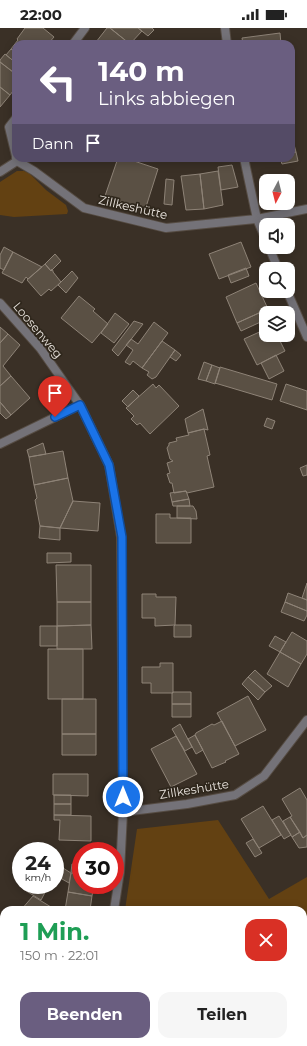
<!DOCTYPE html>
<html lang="de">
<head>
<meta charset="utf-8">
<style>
	body { margin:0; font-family:Montserrat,sans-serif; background:#f6f6f6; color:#222; height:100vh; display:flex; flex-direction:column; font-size:15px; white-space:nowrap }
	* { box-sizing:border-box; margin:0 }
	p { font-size:13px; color:#767676 }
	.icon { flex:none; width:22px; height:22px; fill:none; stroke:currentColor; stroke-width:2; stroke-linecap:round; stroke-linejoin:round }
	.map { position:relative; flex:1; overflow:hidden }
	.panel { position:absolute; left:0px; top:878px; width:307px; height:140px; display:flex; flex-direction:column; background:#fff; border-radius:12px 12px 0 0; box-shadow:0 2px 10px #0003 }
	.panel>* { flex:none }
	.top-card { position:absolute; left:12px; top:12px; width:283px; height:122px; border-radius:12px; box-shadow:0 2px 10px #0003; background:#6a5e80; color:#fff; overflow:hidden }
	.needle { width:26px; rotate:187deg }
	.buttons { position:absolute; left:259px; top:146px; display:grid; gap:8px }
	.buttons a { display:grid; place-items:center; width:36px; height:36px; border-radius:8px; background:#fff; box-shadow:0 2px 10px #0003; font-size:20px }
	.speed { position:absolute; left:12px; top:814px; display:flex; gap:8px; font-size:20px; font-weight:700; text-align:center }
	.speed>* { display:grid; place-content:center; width:52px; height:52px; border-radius:50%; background:#fff; box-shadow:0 2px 10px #0003; line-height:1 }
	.speed small { font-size:10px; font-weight:400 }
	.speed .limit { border:6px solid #d22; background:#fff; color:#111 }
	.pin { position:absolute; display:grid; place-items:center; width:34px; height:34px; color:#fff; margin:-41px -17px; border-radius:50% 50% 50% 0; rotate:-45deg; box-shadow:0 0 4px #0007 }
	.pin .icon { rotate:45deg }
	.me { position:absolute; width:44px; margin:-22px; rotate:0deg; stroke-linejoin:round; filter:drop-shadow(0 0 3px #0008) }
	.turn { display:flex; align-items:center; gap:14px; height:84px; padding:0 20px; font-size:18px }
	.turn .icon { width:52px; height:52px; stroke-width:2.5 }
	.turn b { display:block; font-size:28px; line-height:34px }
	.then { display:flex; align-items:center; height:38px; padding:0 20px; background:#0003; gap:8px; font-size:15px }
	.round { display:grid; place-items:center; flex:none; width:42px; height:42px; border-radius:12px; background:#f6f6f6 }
	.summary { display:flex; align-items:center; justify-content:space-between; height:68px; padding:0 20px }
	h1 { font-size:24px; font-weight:700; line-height:30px; color:#1e9e55 }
	.primary-button { display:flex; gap:8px; margin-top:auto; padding:8px 20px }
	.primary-button a { flex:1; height:46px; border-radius:12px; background:#6a5e80; color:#fff; font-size:16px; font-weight:700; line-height:46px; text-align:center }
	.primary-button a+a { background:#f6f6f6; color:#222 }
	.status { display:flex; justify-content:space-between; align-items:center; height:28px; padding:0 20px; background:#fff; direction:ltr }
	.status svg { height:11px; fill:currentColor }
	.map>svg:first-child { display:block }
	.green { fill:#634112 }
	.building { fill:#5a5044; stroke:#8e8377 }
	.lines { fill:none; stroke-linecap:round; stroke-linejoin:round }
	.minor-casing { stroke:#564c43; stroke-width:10 }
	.minor { stroke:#747278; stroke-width:8 }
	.route-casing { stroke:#114b97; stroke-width:10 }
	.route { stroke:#1a73e8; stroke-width:7 }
	.labels { text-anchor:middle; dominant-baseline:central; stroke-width:3.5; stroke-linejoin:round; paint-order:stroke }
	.street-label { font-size:12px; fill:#e8e2dc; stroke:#2f271c }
</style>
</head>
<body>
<div class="status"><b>22:00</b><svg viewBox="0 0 49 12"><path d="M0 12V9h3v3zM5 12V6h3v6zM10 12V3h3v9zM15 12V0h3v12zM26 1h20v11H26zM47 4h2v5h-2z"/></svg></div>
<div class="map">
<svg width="307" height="1018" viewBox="0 0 307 1018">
	<rect width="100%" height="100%" fill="#3a3026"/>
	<path class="green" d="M17,143H24L29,145L46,162L66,177L68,183L67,186L14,189L0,187V154Z
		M218,792L269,871L307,849V1018H145L140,1014H303V882H125L137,801Z"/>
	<path class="building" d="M25,0H43L54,9L48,16H16V24L11,21L18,12L17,11Z
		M107,0H110L130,16H98L96,14Z
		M110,0H138L142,3L130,16Z
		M138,0H152L154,2L148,8Z
		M280,5L281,16H243L242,10Z
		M11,21L16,24V35L6,27Z
		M5,26L16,35V43L14,45L0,34V32Z
		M0,34L16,46V59L10,67L0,59Z
		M0,59L10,67L0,79Z
		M291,105L296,124L291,125Z
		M296,124L298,133L282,136L280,130H291V125Z
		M118,130H125L158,141L145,182L105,168Z
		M232,137L238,159L221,162L218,139Z
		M218,143L223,177L204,181L200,146Z
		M200,146L204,181L186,182L181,148Z
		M166,151L174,152L172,177L164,176Z
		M241,214L251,239L219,251L209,226Z
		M4,219L13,224L4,242L0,240V227Z
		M13,224L42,239L28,251L26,249L22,255L2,245Z
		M55,226L61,233L51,243L45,236Z
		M45,236L51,243L52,241L53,243V244L61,254L51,263L49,261L41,268L27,252Z
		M246,240L249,248L231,255L228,247Z
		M72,243L78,250L66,265L58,257Z
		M256,255L268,281L237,295L226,269Z
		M79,268L95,281L93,283L108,296L92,315L61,290Z
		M261,284L265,292L241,303L237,295Z
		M115,285L129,296L114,315L101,305Z
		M134,293L143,296L118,328L112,322Z
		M154,294L168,305L142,340L133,333L130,337L125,334L133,322L126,317L131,311L138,316Z
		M0,299L8,306L0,315Z
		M266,301V307H277L285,323L257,337L244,311Z
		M8,306L20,317L3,338L11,348L0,358V315Z
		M162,313L175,322L156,349L152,351L147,347L149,344L142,340Z
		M175,322L181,327L176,333L170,329Z
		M276,327L284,343L269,351L261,335Z
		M204,334L212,337L206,353L198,351Z
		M212,337L220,340L215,356L206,353Z
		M220,339L277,356L272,372L215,355Z
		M11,348L30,370L11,387L0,374V358Z
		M153,356L156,360L159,357L179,378L150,406L140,395L137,397L131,391L134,388L126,380Z
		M286,356L307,363V382L280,373Z
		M133,362L139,368L128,379L122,373Z
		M0,374L11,387L6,391L0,385Z
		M203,381L208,402L204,401L188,405L185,391Z
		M267,390L275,393L272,401L264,398Z
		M204,401L210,427L207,428L214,459L187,465L186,463L174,465L172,455H170L167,446L170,445L167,435L173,433L170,431L167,420L169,417V415L177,413L176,410L189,407L188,405Z
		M43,415L46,426L29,429L27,422Z
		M63,423L68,450L34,457L29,429Z
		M307,437V447L303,448L300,440Z
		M68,450L73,473L60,500L40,498L35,472L37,470L34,457Z
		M186,463L189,471L172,474L170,465Z
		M189,471L190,478H173L172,474Z
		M73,473L100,475L98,503L60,500Z
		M177,478H193L196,483L197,491L177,490Z
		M156,486H170V490H191V515H156Z
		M40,498L60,500V512L39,510Z
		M47,525H71V534L47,535Z
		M56,537H91V574H57Z
		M307,555V572L302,570Z
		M288,565L307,572V583L285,574Z
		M142,566H156V569H176L175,597L155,598V590H142Z
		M57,574H91V597L57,598Z
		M285,574L307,583V587L304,593L281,584Z
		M91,597L92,621H57V598Z
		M175,597H191V609H174V598Z
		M40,598H57V618H40Z
		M292,604L307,613V626L301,636L280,624Z
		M275,608L286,614L280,624L269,618Z
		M48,621H83V671H48Z
		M280,624L301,636L288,659L267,646Z
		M160,635H173V665H151V655H142V639H160Z
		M255,642L272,658L265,664L248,649Z
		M248,649L265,664L258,672L242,656Z
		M173,664H191V676H172V665Z
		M248,668L266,702L235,718L217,685Z
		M62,671H96V706H62Z
		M172,676H191V689H172Z
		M222,693L239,726L225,733L226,734L212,740L195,707L196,705L212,696L214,697Z
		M180,696L192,719L185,723L172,701Z
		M62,706H96V727H62Z
		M195,707L203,722L196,726L188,711Z
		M176,708L197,746L171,759L151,721Z
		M53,746H88V768L53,767Z
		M300,760L307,772V807L303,810L290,789L292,788L282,771Z
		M54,767H71V776H54Z
		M54,776H71V787H54Z
		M263,778L281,807L259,820L241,791Z
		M54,787L91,788V813L59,812L60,792H54Z
		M279,788L291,807L284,811L272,792Z
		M290,789L300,804L292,809L283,793Z
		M300,804L303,810L307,807V819L299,820L292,809Z
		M253,811L262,825L255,829L246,815Z
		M55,835L71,845L69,855L55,847Z
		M72,836L81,837V846L71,844Z
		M71,845L81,847V857H94L92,868L68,864Z
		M26,857H49L41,872L23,861Z
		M68,864L92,868L90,882H65Z
		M33,868L51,879L49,882H21Z
		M4,931V949L0,946V936Z
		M4,951V983L0,980V957Z
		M1,981L4,983V1005L0,1002Z
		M0,1002L4,1006V1014H15L18,1017L17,1018H0Z"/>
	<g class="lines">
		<g class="minor-casing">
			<path id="minor" d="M225,0L227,16
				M73,16L85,0
				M16,90L9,99L16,128
				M17,133L34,143L84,180L166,200L257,191L244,130
				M0,144L17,133L16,130
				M266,212L257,191L307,181
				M269,219L278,241
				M287,263L307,309
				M0,275L40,320L80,377L109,437L121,509L123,784L120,844L114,882
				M0,416L80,377
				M123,784L187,776L235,767L264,748L307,692
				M56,1018L59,1014"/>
		</g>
		<use href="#minor" class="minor"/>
	</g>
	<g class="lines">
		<g class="route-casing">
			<path id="route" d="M55,389L80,377L109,437L122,509L123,769"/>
		</g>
		<use href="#route" class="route"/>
	</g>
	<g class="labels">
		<g class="street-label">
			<text transform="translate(133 179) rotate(13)">Zillkeshütte</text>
			<text transform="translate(38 302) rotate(50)">Loosenweg</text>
			<text transform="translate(194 761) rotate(-9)">Zillkeshütte</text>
		</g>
	</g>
</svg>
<div class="buttons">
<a><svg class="needle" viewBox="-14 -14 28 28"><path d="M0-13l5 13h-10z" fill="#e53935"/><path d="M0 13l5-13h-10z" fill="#767676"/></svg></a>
<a><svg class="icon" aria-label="sound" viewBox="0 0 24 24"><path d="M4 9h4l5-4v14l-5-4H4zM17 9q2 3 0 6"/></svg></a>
<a><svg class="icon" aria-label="search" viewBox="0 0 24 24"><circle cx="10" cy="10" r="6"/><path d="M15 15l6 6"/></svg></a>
<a><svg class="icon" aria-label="layers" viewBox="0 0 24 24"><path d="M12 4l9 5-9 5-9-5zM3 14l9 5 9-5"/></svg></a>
</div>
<div class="speed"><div>24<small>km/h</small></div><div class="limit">30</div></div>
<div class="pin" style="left:55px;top:389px;background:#d93025"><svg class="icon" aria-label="arrive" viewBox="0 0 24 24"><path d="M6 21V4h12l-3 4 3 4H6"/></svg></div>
<svg class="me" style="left:123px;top:769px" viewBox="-20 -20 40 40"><circle r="17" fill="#1a73e8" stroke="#fff" stroke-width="3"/><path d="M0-11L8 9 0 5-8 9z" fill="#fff"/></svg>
<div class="top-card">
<div class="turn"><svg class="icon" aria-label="left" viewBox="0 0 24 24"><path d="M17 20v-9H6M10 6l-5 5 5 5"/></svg><div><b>140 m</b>Links abbiegen</div></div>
<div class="then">Dann<svg class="icon" aria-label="arrive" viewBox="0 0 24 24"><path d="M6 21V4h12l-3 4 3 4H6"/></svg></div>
</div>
<section class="panel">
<div class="summary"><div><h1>1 Min.</h1><p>150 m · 22:01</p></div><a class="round" style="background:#d93025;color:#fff"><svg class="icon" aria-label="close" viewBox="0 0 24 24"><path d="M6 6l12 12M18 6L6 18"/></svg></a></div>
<div class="primary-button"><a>Beenden</a><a>Teilen</a></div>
</section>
</div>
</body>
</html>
